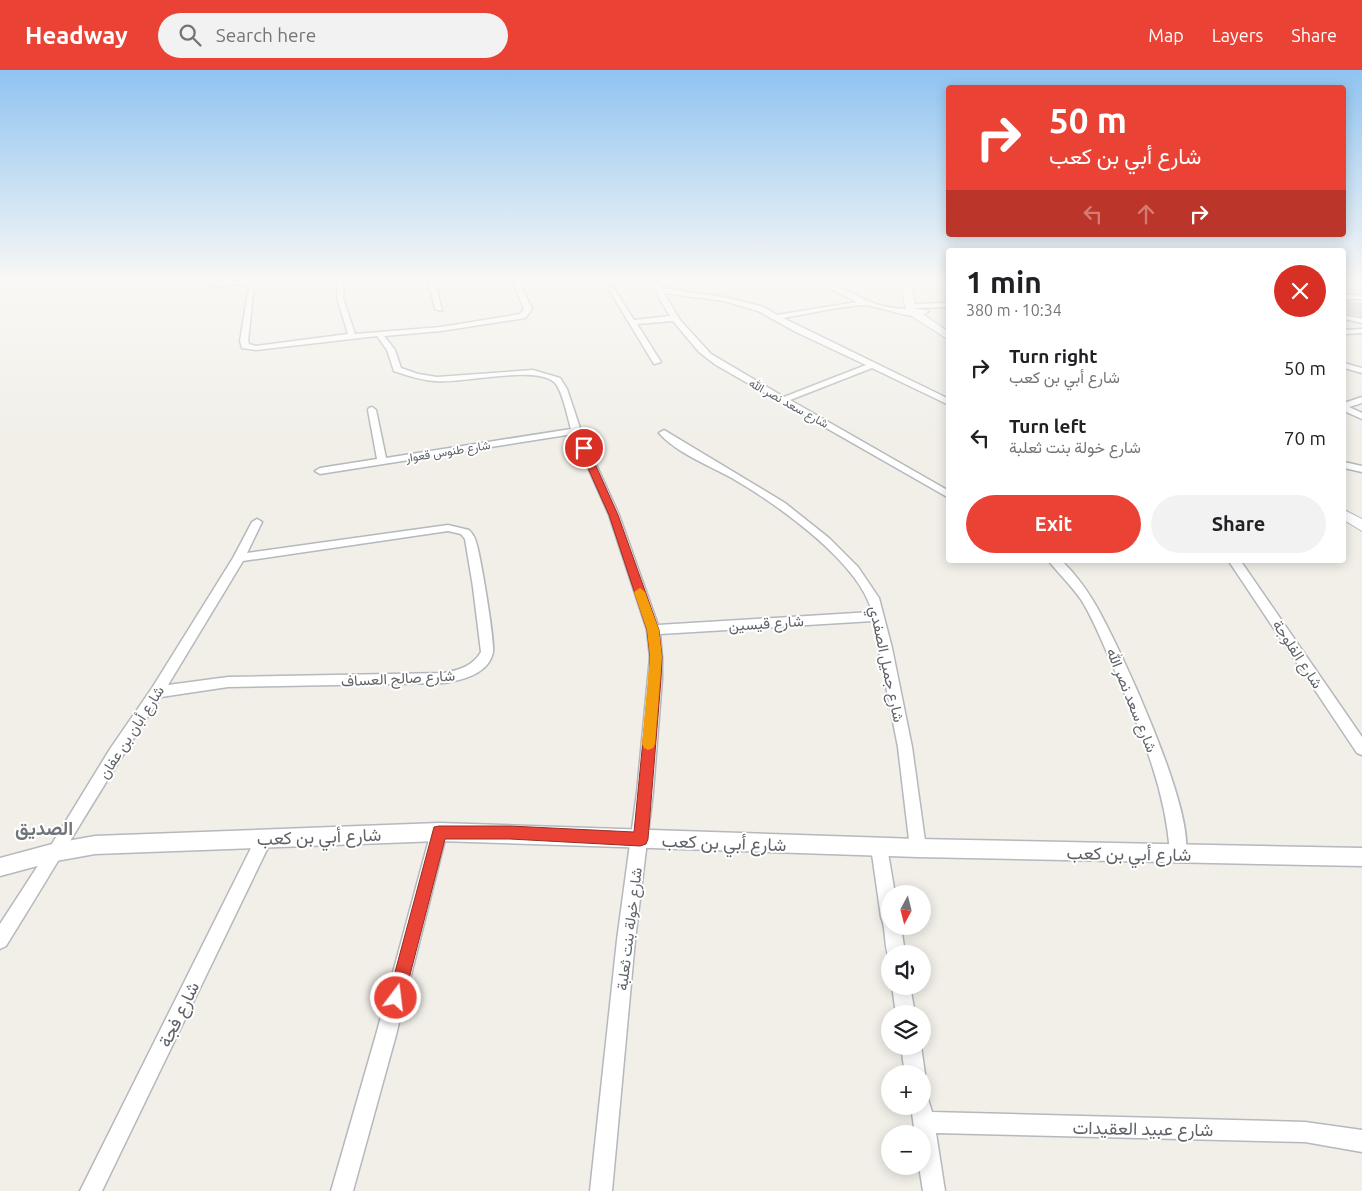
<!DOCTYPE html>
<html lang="en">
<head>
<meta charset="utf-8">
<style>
	body { margin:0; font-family:Ubuntu,Vazirmatn,sans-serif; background:#f2f2f2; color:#202124; height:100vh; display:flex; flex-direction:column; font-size:19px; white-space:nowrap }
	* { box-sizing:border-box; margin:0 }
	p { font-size:16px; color:#757577 }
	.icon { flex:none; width:28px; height:28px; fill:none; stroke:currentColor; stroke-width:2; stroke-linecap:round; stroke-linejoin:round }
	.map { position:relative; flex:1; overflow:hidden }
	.details { position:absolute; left:946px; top:178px; width:400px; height:315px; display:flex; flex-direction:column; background:#fff; border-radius:5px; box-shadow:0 2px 12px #0003 }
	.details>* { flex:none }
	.top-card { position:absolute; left:946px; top:15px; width:400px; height:152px; border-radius:5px; box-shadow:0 2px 12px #0003; background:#ea4335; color:#fff; overflow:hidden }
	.needle { width:32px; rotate:187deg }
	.fabs { position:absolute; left:881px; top:815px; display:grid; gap:10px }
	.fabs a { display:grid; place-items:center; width:50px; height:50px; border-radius:50%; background:#fff; box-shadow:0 2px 12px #0003; font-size:25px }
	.pin { position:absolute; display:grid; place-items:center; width:42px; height:42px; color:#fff; margin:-21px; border:2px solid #fff; border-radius:50%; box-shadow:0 1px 5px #0007 }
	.me { position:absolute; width:55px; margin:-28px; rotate:15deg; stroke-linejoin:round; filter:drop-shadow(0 0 4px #0008) }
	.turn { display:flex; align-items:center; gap:18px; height:105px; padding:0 20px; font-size:22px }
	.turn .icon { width:65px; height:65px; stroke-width:2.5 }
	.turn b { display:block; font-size:35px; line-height:42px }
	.lanes { display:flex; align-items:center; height:48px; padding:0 20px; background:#0003; justify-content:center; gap:25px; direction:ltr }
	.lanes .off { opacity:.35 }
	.round { display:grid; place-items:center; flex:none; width:52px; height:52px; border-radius:26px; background:#f2f2f2 }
	.summary { display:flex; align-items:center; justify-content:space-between; height:85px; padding:0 20px }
	h1 { font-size:30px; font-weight:700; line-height:38px }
	.button { display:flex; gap:10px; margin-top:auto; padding:10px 20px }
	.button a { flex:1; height:58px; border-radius:30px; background:#ea4335; color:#fff; font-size:20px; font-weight:700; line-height:58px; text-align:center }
	.button a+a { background:#f2f2f2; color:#202124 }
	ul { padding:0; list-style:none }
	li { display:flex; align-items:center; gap:15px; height:70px; padding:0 20px }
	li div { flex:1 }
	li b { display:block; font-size:19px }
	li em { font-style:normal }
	header { display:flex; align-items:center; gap:30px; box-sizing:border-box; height:70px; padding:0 25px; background:#ea4335; color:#fff }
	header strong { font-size:24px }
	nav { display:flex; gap:28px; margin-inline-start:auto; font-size:18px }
	.search { width:350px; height:45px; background:#f2f2f2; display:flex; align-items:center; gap:12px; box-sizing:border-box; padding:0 18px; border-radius:28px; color:#757577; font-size:19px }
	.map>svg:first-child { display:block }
	.building { fill:#cccac5 }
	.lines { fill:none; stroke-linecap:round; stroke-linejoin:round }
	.minor-casing { stroke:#b5b8bc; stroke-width:3 }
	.tertiary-casing { stroke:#b5b8bc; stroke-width:3 }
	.secondary-casing { stroke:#b6babf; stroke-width:2 }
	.minor { fill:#fff; fill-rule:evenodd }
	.tertiary { fill:#fff; fill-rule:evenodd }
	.secondary { fill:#fff; fill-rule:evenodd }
	.route { fill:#ea4335; stroke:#982c22 }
	.slow { fill:#f59e0b }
	.labels { text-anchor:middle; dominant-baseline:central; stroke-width:4; stroke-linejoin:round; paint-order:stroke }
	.far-street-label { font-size:12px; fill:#5f6368; stroke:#fff }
	.street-label { font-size:15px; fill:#5f6368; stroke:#fff }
	.near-street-label { font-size:18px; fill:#5f6368; stroke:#fff }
	.near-neighbourhood-label { font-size:19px; font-weight:bold; fill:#70757a; stroke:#fff }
</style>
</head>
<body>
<header>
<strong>Headway</strong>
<div class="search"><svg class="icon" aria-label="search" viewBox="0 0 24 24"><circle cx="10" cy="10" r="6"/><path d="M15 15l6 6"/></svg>Search here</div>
<nav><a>Map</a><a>Layers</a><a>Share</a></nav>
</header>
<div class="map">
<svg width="1362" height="1121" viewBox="0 0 1362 1121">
	<rect width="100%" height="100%" fill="#f1efe8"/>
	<path class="building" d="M1344,231L1362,233V247L1344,243Z"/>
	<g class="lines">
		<g class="minor-casing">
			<path id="minor" d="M223,212H250L254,214L248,271L249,274L256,276L348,264L337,228L338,212H344L343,228L355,264L441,257L520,244L524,239L513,212H519L532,239L525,248L441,261L384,266L395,280L401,298L418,304L437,307L533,300L560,308L567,319L581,361L619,445L658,555L872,542C860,492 774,432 730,407C708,395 677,383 659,363L664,360L785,433L829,468L858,497L879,528L892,578L912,677L926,778L924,783L918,785L912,783L910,778L898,677L873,551L660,564L662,587V609L653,722L635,870L612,1121H590L617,870L637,722L650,587L647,560L609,445L573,364L320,404L315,401L320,398L377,389L368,340L369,338L372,337L376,340L386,388L571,359C568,349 562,318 554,312C533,295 463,314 435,311C421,310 408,306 394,301L387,280L377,266L256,280L242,278L240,271L249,217L238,214L214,217L211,215Z
				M429,212H435L442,241L435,239Z
				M654,212H660L662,218L724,227L764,237L777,245L857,232L816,212C837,212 861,231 883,236C897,240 912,238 927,240L928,242C911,253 881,235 863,235C840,236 807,244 783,248L949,329V335L872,298L790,330L949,421V428L716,295L699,282L673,251L637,254L661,292L654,294L608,218L613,217L634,250L670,246L660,230ZM664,223L724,231L758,241L796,262L866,295L784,327L711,284L680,250Z
				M1344,225H1362V229H1344Z
				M949,233V237L914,238L910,236L914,234Z
				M1344,245L1362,249V253L1344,249Z
				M1362,259V263L1344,264V260Z
				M1344,293L1362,298V303L1344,298Z
				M1362,327V333L1349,337L1362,343V349L1344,341V333Z
				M1344,392L1362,396V402L1344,398Z
				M257,449L262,452L247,483L448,455L469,460C471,462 474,466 475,469C480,480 495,573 493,582C489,604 462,610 444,613L228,617L161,627C106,708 58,793 6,876L0,879V854L50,777L110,679L152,618L233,488L252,452ZM448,461L461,464L465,469L473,517L481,582C473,596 459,600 444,603L228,607L168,615L243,491Z
				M1048,490H1061C1073,502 1083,514 1092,529C1116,567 1201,751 1184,789L1178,791L1172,789L1170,784C1166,722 1143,667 1119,610C1107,584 1097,556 1082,531C1072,516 1059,504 1048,490Z
				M1228,490H1240L1362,667V685L1357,683Z
				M439,755L445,757L447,762L396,965L353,1121H331L376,965L431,762L433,757Z
				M265,760L271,762L273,767L102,1121H80L259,762Z
				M879,770L885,772L887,777L895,824H890V856H901L905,884H890V890C883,877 887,860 881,847L871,777L873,772Z
				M892,916H910L915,944H896Z
				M901,976H921L925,1004L922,1010V1004H905Z
				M922,1026L928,1029L932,1042L1305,1052L1362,1060V1082L1305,1072L936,1063L945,1121H923L919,1096H922V1064H915L911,1036H922Z"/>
		</g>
		<g class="tertiary-casing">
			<path id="tertiary" d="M439,753L918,769L1362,778V796L918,787L439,771L95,784L56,791L0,806V788L56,773L95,766Z"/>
		</g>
		<g class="secondary-casing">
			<path id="secondary" d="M901,212H911L915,236L918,241L949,262V270L910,245L905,236Z
				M1344,212L1362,214V220L1344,218Z
				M1344,440L1362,449V461L1344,450Z"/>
		</g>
		<use href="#minor" class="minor"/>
		<use href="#tertiary" class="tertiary"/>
		<use href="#secondary" class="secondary"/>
	</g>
	<linearGradient id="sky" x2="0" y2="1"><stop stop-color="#8fc3f1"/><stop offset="0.57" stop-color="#f9f8f5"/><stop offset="1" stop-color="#f9f8f5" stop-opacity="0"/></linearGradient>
	<rect width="1362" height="369" fill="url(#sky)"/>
	<path class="route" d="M581,376L588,378L618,445L659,560L662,587L661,609L648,769L646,774L640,776L510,769H445L404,928L402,934L396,936L390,934L388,928L434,757L439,756H510L634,762L649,609L650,587L647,560L609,445L579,378Z"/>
	<path class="slow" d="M640,518L645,522L659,560L662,587L655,674L653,678L648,680L644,678L642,674L650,587L647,560L634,522Z"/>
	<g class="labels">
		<g class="far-street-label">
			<text transform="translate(789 333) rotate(29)">شارع سعد نصر الله</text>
			<text transform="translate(448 381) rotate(-9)">شارع طنوس قعوار</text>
		</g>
		<g class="street-label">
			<text transform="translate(766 553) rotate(-4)">شارع قيسين</text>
			<text transform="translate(1298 584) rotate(57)">شارع الفلوجة</text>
			<text transform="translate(887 594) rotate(78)">شارع جميل الصفدي</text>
			<text transform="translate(398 608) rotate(-3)">شارع صالح العساف</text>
			<text transform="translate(1132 630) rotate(68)">شارع سعد نصر الله</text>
			<text transform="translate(131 662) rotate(-57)">شارع أبان بن عفان</text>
			<text transform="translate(629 859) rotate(-83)">شارع خولة بنت ثعلبة</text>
		</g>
		<g class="near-street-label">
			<text transform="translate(319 766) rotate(-2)">شارع أبي بن كعب</text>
			<text transform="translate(724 772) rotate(2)">شارع أبي بن كعب</text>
			<text transform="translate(1129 783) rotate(1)">شارع أبي بن كعب</text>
			<text transform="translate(178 944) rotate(-64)">شارع فجة</text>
			<text transform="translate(1143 1058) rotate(1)">شارع عبيد العقيدات</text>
		</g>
		<g class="near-neighbourhood-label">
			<text x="44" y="758">الصديق</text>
		</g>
	</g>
</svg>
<div class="fabs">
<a><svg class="needle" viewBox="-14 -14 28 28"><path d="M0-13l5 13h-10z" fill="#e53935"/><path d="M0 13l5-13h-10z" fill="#757577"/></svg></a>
<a><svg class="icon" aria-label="sound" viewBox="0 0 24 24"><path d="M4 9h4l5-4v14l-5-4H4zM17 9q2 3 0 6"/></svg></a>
<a><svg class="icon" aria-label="layers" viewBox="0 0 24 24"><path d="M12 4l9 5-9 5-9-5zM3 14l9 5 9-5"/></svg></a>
<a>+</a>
<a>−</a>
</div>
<div class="pin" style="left:584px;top:378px;background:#d93025"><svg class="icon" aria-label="arrive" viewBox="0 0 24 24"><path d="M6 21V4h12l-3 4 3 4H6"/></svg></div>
<svg class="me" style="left:396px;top:928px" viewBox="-20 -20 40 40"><circle r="17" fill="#ea4335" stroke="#fff" stroke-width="3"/><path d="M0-11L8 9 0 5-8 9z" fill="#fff"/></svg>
<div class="top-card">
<div class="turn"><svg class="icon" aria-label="right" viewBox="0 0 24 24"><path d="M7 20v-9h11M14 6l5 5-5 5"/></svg><div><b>50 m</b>شارع أبي بن كعب</div></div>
<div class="lanes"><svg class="icon off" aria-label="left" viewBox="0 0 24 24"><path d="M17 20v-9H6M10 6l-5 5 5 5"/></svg><svg class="icon off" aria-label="ahead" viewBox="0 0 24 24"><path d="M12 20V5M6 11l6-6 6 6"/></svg><svg class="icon" aria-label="right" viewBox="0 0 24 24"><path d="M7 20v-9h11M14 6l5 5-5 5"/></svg></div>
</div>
<section class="details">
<div class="summary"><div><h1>1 min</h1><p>380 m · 10:34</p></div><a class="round" style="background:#d93025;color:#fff"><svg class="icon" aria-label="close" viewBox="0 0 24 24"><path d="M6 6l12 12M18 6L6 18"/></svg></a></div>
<ul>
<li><svg class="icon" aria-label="right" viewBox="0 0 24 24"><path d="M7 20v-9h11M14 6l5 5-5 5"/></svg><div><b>Turn right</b><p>شارع أبي بن كعب</p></div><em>50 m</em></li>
<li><svg class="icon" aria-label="left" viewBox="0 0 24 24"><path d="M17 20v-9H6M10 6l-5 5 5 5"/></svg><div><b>Turn left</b><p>شارع خولة بنت ثعلبة</p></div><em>70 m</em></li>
</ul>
<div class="button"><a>Exit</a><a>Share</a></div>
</section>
</div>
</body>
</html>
